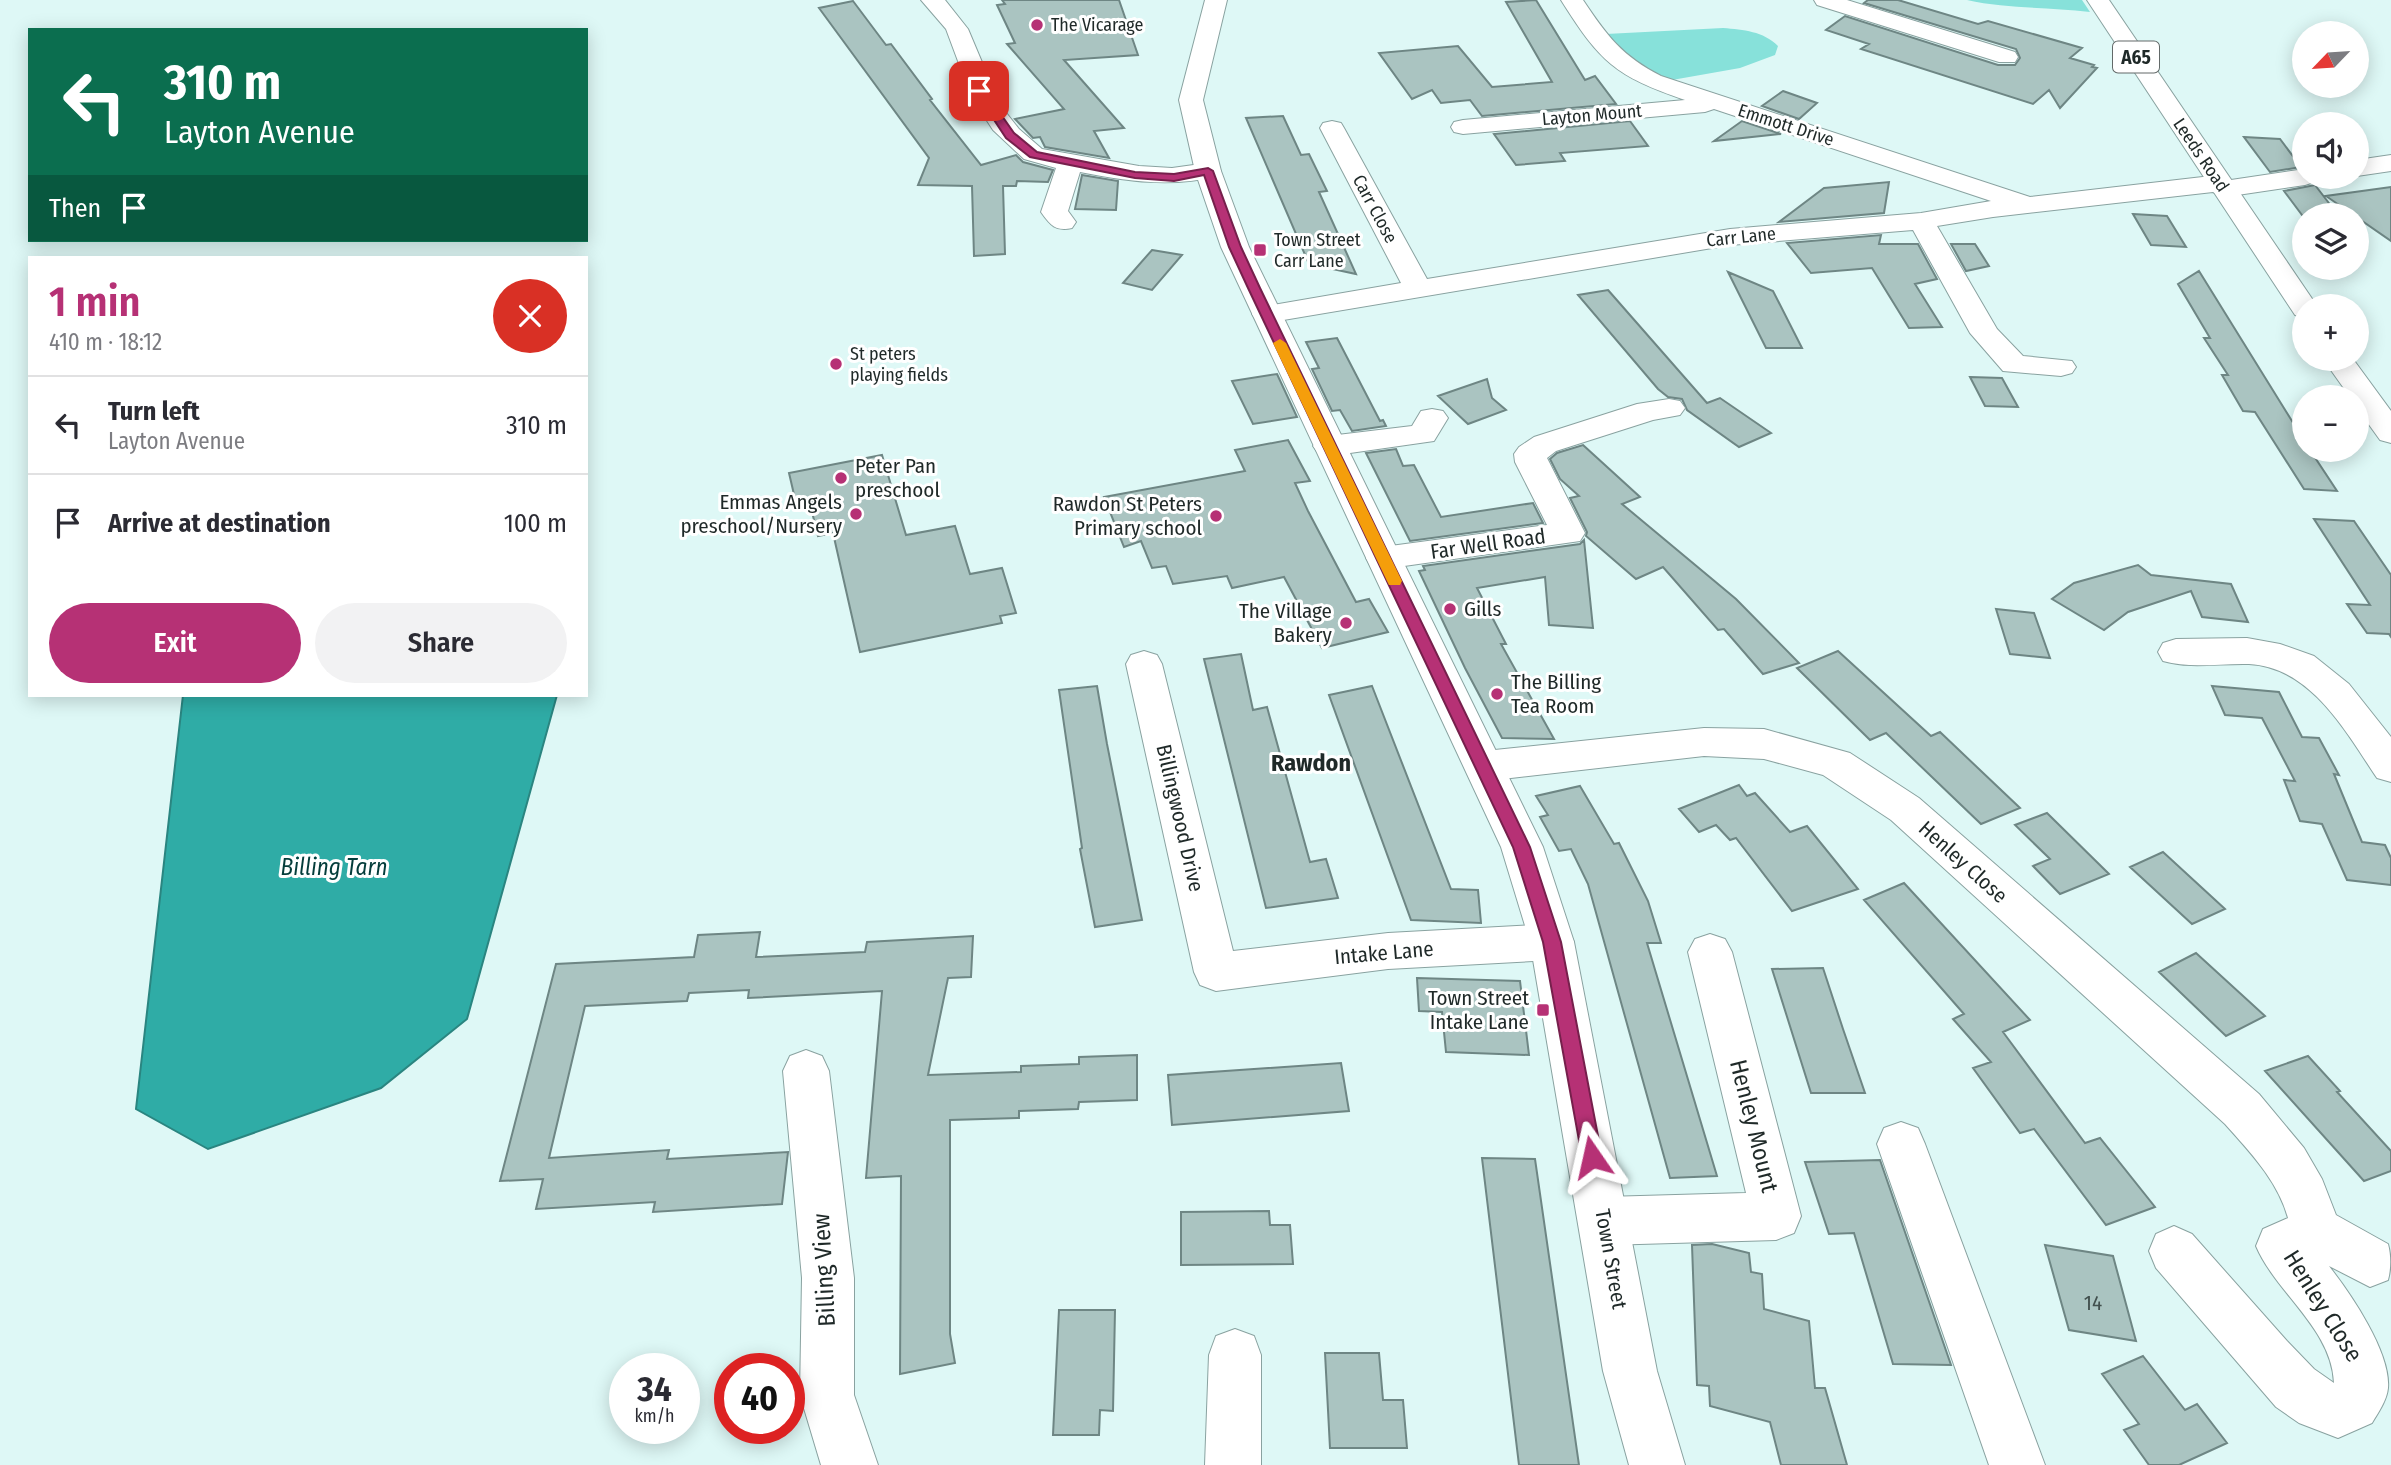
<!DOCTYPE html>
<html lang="en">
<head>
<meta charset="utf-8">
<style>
	body { margin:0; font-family:"Fira Sans Condensed",sans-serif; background:#f2f2f3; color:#2b2b33; height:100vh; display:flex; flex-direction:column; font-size:26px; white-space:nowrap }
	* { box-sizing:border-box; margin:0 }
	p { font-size:23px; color:#7c7c81 }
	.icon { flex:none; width:38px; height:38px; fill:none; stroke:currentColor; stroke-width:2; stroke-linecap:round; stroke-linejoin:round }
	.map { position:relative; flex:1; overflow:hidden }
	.panel { position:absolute; left:28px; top:256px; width:560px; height:441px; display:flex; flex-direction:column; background:#fff; border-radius:0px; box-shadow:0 4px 18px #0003 }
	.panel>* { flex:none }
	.hud { position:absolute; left:28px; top:28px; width:560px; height:214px; border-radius:0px; box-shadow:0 4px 18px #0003; background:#0b6e4f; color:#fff; overflow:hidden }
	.needle { width:46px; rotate:245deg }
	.controls { position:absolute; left:2292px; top:21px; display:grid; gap:14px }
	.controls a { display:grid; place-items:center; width:77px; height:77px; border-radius:50%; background:#fff; box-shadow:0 4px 18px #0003; font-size:35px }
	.speed { position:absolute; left:609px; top:1353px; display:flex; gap:14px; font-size:35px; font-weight:700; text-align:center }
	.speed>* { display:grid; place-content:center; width:91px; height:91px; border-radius:50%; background:#fff; box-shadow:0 4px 18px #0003; line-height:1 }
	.speed small { font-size:18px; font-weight:400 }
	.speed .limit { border:10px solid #d22; background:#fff; color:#111 }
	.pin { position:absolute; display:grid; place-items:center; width:60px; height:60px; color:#fff; margin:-30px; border-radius:14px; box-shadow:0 4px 10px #0006 }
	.me { position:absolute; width:77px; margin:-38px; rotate:349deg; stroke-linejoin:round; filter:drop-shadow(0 0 5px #0008) }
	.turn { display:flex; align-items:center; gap:24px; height:147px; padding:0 21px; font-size:32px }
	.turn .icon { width:91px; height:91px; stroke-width:2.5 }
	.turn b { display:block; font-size:49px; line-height:60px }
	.then { display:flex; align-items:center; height:66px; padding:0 21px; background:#0003; gap:14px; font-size:26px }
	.round { display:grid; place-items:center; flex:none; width:74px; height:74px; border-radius:37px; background:#f2f2f3 }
	.head { display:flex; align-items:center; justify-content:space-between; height:119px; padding:0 21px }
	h1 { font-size:42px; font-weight:600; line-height:52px; color:#b63175 }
	.cta { display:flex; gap:14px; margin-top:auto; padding:14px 21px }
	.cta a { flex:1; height:80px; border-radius:42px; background:#b63175; color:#fff; font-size:28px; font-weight:600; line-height:80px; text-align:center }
	.cta a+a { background:#f2f2f3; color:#2b2b33 }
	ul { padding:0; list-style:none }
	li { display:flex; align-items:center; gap:21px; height:98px; padding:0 21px; border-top:2px solid #e1e1e2 }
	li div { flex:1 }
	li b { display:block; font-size:26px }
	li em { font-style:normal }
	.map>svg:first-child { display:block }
	.green { fill:#87e1da }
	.water { fill:#2faca6; stroke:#2a8580; stroke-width:2 }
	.building { fill:#aac4c1; stroke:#6e8684; stroke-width:2 }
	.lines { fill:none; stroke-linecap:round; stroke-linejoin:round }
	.minor-casing { stroke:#89a2a0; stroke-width:2 }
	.tertiary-casing { stroke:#89a2a0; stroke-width:2 }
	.primary-casing { stroke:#89a2a0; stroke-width:2 }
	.minor { fill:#fff; fill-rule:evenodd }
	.tertiary { fill:#fff; fill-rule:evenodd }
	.primary { fill:#fff; fill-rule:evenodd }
	.route { fill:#b63175; stroke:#76204c; stroke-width:2 }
	.slow { fill:#f59e0b }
	.poi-dot { fill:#b63175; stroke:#fff; stroke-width:2.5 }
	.labels { text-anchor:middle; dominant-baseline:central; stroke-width:6; stroke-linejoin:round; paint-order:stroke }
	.far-poi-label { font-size:18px; fill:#1f2928; stroke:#fff; text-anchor:start }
	.far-street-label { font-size:18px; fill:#1f2928; stroke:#fff }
	.shield { fill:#fff; stroke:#626968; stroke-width:2 }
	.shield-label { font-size:19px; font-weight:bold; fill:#1f2928 }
	.poi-label { font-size:21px; fill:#1f2928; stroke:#fff; text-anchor:end }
	.street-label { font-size:21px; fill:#1f2928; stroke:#fff }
	.near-number-label { font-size:21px; fill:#42504e }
	.water-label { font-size:23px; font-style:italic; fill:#043d3b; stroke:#fff }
	.quarter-label { font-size:24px; font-weight:bold; fill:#1f2928; stroke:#fff }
	.near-street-label { font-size:24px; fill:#1f2928; stroke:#fff }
</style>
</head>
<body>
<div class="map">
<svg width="2391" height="1465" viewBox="0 0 2391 1465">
	<rect width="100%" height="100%" fill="#def8f6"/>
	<path class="green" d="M1967,0H2082L2090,12C2048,7 2007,9 1967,0Z
		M1723,28C1744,30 1763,31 1778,46L1775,55L1740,68L1672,80L1643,68L1624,56L1606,34Z"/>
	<path class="water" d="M183,695H557L467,1019L381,1088L208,1149L136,1109Z"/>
	<path class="building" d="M1002,0H1119L1138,55L1064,60L1124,128L1094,131L1109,158L1045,147L1040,137L1033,138L1015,119L1064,109L1007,44L1015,43L997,5L1005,4Z
		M1536,0L1585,80L1595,76L1616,104L1482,116L1470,100L1441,103L1432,90L1412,99L1379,53L1458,46L1492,87L1552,82L1506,2Z
		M1868,0H1898L1978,24L1988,21L2082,48L2070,58L2094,65L2092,67L2097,68L2060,108L2049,90L2033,104L1861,49L1869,44L1826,30L1845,16L1998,65H2015L2020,58L2016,49L1864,3Z
		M853,1L886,45L891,44L932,99L930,100L981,165L1016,155L1023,162L1053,170L1048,182L1017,181L1016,186H1003L1005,254L974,256L972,186L918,185L929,158L819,8Z
		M1783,91L1817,103L1799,119L1762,106Z
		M1283,116L1301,155L1309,154L1327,191L1319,192L1356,274L1309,264L1246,118Z
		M1630,121L1648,146L1560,153L1565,161L1516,165L1494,134Z
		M1742,121L1781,134L1714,141Z
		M2244,137L2280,139L2301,167L2270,172Z
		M1082,175L1118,181L1116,210L1075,209Z
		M1889,182L1884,213L1779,222L1824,188Z
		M2315,185L2338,215H2302L2284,191Z
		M2391,187V241L2326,196Z
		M2133,214L2167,216L2186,247L2151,245Z
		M1881,235L1879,244H1918L1937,279L1915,284L1942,327L1909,328L1872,268L1811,273L1787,243Z
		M1951,244H1975L1989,266L1966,271Z
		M1152,250L1182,255L1152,290L1123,283Z
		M2199,271L2305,442V450H2310L2337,491L2304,489L2255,412L2243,411L2222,375H2228L2204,338H2210L2178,284Z
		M1728,272L1773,291L1802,348H1766Z
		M1608,290L1707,403L1720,398L1771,433L1739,447L1687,410L1682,399L1668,397L1658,389L1578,295Z
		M1337,338L1380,421L1383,420L1386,426L1352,431L1340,410L1332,411L1312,369L1319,368L1306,342Z
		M1277,374L1297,417L1253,424L1232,381Z
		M1970,377L2002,378L2018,407L1985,406Z
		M1487,379L1492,398L1506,410L1468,424L1438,396Z
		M1288,440L1310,481L1295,483L1308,511L1356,602L1369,599L1388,632L1322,648L1284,577L1232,588L1227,576L1173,584L1166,566L1152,568L1141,541L1124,547L1104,497L1245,471L1235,450Z
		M1583,445L1640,497L1622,504L1736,599L1799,663L1763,674L1724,629L1718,630L1663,567L1636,579L1586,536L1587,532L1570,498L1579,496L1560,479L1550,459L1557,453Z
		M1396,449L1403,466L1414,465L1441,517L1533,503L1543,523L1410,541L1366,453Z
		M882,455L906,535L955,526L970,574L1002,568L1016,613L1000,616L1002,623L860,652L833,533L818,536L809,500L796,503L789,473Z
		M2314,519L2354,521L2391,575V637L2389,634L2367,633L2347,604L2370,605Z
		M1584,540L1593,628L1549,625L1545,577L1477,588L1506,644H1501L1554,739L1502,738L1465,668L1419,571L1425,570L1423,566L1580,544Z
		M2138,565L2151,575L2231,584L2248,622L2202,617L2191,591L2128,612L2104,630L2052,599L2074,583Z
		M1996,609L2034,613L2050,658L2010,654Z
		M1838,651L1931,736L1940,732L2020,808L1981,824L1886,733L1870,740L1797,668Z
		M1241,654L1253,710L1267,707L1310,862L1326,859L1338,898L1266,908L1204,659Z
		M1097,686L1107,744L1142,920L1095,927L1080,849L1082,848L1059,690Z
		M1372,686L1451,889L1478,890L1481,923L1411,920L1329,695Z
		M2212,686L2279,692L2302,737L2319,738L2339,775L2334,774L2362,842L2385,845L2391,858V885L2347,880L2322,824L2300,821L2284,780L2295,781L2262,718L2225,715Z
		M1739,785L1747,796L1755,793L1790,832L1807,826L1858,889L1792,911L1736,838L1730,840L1716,825L1699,832L1679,809Z
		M1580,786L1614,844L1619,843L1648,901L1661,943H1647L1717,1176L1670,1178L1588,884L1571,849L1559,851L1540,817L1548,815L1536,796Z
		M2047,813L2109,874L2060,894L2033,866L2050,859L2015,825Z
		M2163,852L2225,909L2192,924L2130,867Z
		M1904,883L2030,1020L2003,1032L2085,1143L2100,1138L2155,1207L2106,1225L2034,1129L2020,1133L1973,1068L1991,1062L1953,1019L1964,1014L1864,900Z
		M760,932L756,957L865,952L867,942L973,936L971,977L948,978L928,1075L1021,1072V1066L1079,1064V1057L1137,1055V1100L1079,1102L1078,1109L1019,1111V1118L950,1120V1334L955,1363L900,1374L901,1176L866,1178L882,991L748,998L749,990L689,993L687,1001L585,1006L549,1158L669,1150L667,1159L788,1152L782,1204L653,1212L655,1202L536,1209L543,1179L500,1181L556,964L694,957L698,935Z
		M2196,953L2265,1016L2226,1036L2159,972Z
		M1823,968L1843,1029L1865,1093H1811L1772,969Z
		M1417,978L1520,981L1529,1055L1446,1052L1442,1012L1419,1011Z
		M2308,1056L2340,1091L2337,1092L2391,1151V1171L2364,1181L2265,1071Z
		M1341,1063L1349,1111L1172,1125L1168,1075Z
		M1482,1158L1535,1159L1579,1465H1519Z
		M1880,1160L1951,1365L1893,1364L1854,1233L1829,1234L1805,1162Z
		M1269,1211L1270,1225H1290L1293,1264L1181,1265V1212Z
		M1712,1244L1749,1253L1751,1272L1762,1274L1764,1309L1809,1321L1815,1388H1825L1847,1465H1781L1770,1422L1710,1406L1709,1386L1697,1385L1692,1245Z
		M2045,1245L2113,1256L2136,1341L2069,1330Z
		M1059,1310H1115L1113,1411L1100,1410L1099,1435H1053Z
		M1325,1353H1379L1383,1400H1403L1407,1448H1330Z
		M2143,1356L2185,1410L2197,1404L2227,1443L2179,1465H2149L2124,1430L2139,1424L2102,1374Z"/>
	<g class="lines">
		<g class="minor-casing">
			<path id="minor" d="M921,0H945L968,29L1000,105L1019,129L1042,149L1139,166L1172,168L1208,163L1217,166L1221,171L1217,176C1171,188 1126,181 1080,172L1068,211L1076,222L1072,228C1056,232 1050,225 1041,212L1056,168L1024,159L993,130L971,96L946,29Z
				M1561,0H1583C1607,36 1622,56 1661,76L2030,197L2220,175L2231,180L2305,169V177H2318L2314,182L2305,185L2224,197L2213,192L1993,217L1937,226L1997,329L2023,356L2072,361L2076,367L2072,373L2061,376L2003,371L1970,333L1913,230L1730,245L1266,323L1256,320L1252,314L1256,308L1401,283L1320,128L1323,123L1332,121L1341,123L1344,128L1427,279L1730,229L1921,213L1991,201L1714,109L1705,112L1463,134L1454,132L1451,127L1454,122L1463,120L1685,100C1615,76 1600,62 1561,0Z
				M1814,0H1847L2015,52L2018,57L2015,62H1999L1817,5Z
				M2391,155V171L2357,176V160Z
				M1669,399L1680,401L1685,408L1680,415L1653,420L1556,451L1547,458L1585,533L1580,541L1383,569L1371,566L1366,558L1371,550L1383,547L1547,525L1515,462L1514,454L1519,447L1534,437L1637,404Z
				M1432,409L1443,411L1448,418L1434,441L1329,456L1318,453L1313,446L1318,439L1329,436L1412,426L1421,411Z
				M2247,638L2280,644L2314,656L2349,684L2391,737V782L2377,778C2346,732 2311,667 2249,664C2221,663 2190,669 2163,661L2158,652L2163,643L2176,639Z
				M1144,651L1157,655L1162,664L1233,951L1388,933L1552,924L1567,929L1574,942L1567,955L1552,960L1388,969L1216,991L1200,985L1194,972L1126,664L1131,655Z
				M1704,728L1764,729L1850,753L1919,798L2259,1094L2304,1148L2322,1179L2336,1215L2388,1244C2391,1255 2391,1269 2388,1280L2370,1287L2329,1266C2350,1293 2391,1352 2388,1388C2387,1400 2378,1413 2372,1423L2338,1438L2299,1423L2276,1407L2156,1268L2149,1251L2156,1234L2174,1226L2192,1234L2287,1341L2314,1369L2334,1383C2332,1329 2276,1293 2256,1246L2263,1229L2288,1218C2278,1181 2250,1152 2225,1124L1891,820L1823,775L1764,759L1704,756L1485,781L1471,777L1465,766L1471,755L1485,751Z
				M1710,934L1725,939L1732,952L1801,1216L1794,1233L1776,1240L1605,1245L1587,1238L1580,1221L1587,1204L1605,1197L1746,1193L1688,952L1695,939Z
				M806,1050L822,1056L829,1071L854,1278V1395L878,1465H821L800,1395L802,1278L783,1071L790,1056Z
				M1901,1122L1918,1128L1925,1144L2045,1465H1989L1877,1144L1884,1128Z
				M1235,1329L1254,1336L1261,1355V1465H1205L1209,1355L1216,1336Z"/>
		</g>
		<g class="tertiary-casing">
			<path id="tertiary" d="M1205,0H1227L1203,100L1221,171L1249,247L1543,847L1574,942L1657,1371L1685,1465H1629L1603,1371L1530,942L1501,847L1221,247L1195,171L1179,100Z"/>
		</g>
		<g class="primary-casing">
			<path id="primary" d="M2087,0H2109L2317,306H2305V318L2295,315L2291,309Z
				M2323,359H2353L2391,411V443L2380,440L2357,408V397H2350Z"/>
		</g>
		<use href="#minor" class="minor"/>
		<use href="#tertiary" class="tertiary"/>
		<use href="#primary" class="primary"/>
	</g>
	<path class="route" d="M976,89H983L1014,133L1037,152L1135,172L1174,174L1208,168L1213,171L1241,247L1260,288L1530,847L1561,942L1602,1157L1599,1164L1592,1167L1585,1164L1582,1157L1543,942L1513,847L1248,288L1229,247L1204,175L1174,181L1135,178L1030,157L1006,138L975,91Z"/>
	<path class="slow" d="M1280,339L1286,343L1402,581L1400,585H1389L1387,581L1273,343Z"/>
	<g class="poi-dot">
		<circle cx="1037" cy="25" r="7"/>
		<rect x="1253" y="243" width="14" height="14" rx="3.5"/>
		<circle cx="836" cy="364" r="7"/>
		<circle cx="841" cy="478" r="7"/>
		<circle cx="856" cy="514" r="7"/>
		<circle cx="1216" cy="516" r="7"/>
		<circle cx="1450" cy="609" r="7"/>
		<circle cx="1346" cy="623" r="7"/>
		<circle cx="1497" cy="694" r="7"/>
		<rect x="1536" y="1003" width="14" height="14" rx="3.5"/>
	</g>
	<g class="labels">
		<g class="far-poi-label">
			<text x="1051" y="25">The Vicarage</text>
			<text x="1274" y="240">Town Street<tspan x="1274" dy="21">Carr Lane</tspan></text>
			<text x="850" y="354">St peters<tspan x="850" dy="21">playing fields</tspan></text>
		</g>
		<g class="far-street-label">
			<text transform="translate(1592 115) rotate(-5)">Layton Mount</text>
			<text transform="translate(1786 125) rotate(18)">Emmott Drive</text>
			<text transform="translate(2201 155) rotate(56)">Leeds Road</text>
			<text transform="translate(1375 209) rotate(62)">Carr Close</text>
			<text transform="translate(1741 237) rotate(-6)">Carr Lane</text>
		</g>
		<rect class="shield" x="2113" y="41.5" width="46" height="31" rx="5"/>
		<g class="shield-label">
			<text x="2136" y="57">A65</text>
		</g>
		<g class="poi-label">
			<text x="855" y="466" text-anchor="start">Peter Pan<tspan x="855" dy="24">preschool</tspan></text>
			<text x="842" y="502">Emmas Angels<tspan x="842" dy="24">preschool/Nursery</tspan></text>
			<text x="1202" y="504">Rawdon St Peters<tspan x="1202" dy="24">Primary school</tspan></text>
			<text x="1464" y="609" text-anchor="start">Gills</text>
			<text x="1332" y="611">The Village<tspan x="1332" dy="24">Bakery</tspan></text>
			<text x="1511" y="682" text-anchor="start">The Billing<tspan x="1511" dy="24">Tea Room</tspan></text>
			<text x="1529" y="998">Town Street<tspan x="1529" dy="24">Intake Lane</tspan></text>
		</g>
		<g class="street-label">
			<text transform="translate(1488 544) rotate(-8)">Far Well Road</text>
			<text transform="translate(1180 818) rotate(77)">Billingwood Drive</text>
			<text transform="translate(1963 862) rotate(42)">Henley Close</text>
			<text transform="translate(1384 953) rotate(-5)">Intake Lane</text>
			<text transform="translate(1611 1259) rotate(80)">Town Street</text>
		</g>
		<g class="near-number-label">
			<text x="2093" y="1303">14</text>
		</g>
		<g class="water-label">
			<text x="334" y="867">Billing Tarn</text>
		</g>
		<g class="quarter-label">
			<text x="1311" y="763">Rawdon</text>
		</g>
		<g class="near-street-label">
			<text transform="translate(1754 1126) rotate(76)">Henley Mount</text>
			<text transform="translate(824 1270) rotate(-93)">Billing View</text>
			<text transform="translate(2323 1306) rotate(58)">Henley Close</text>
		</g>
	</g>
</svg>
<div class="controls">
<a><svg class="needle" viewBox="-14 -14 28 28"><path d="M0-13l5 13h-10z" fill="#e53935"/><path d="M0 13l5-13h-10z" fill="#7c7c81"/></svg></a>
<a><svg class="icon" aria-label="sound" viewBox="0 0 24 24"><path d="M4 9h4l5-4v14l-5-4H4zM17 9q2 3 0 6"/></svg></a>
<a><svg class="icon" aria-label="layers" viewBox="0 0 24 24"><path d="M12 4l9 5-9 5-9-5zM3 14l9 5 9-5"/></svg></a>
<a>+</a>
<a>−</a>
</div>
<div class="speed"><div>34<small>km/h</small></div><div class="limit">40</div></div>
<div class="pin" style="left:979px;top:91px;background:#d93025"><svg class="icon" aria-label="arrive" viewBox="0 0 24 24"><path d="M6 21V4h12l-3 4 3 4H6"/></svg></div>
<svg class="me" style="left:1592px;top:1157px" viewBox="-20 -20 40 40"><path d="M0-17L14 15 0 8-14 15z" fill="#b63175" stroke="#fff" stroke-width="4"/></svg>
<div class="hud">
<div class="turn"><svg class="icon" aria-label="left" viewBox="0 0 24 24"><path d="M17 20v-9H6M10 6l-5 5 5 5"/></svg><div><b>310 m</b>Layton Avenue</div></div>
<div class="then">Then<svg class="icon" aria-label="arrive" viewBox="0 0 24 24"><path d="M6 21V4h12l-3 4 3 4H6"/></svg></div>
</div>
<section class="panel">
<div class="head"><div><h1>1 min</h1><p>410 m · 18:12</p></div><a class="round" style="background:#d93025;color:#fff"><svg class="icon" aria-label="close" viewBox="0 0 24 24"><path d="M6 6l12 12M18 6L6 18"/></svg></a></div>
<ul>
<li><svg class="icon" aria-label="left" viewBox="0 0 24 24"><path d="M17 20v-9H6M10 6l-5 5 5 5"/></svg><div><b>Turn left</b><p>Layton Avenue</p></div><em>310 m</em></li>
<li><svg class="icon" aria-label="arrive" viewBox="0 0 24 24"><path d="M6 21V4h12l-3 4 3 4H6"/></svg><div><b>Arrive at destination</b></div><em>100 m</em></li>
</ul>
<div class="cta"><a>Exit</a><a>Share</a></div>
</section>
</div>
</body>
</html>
